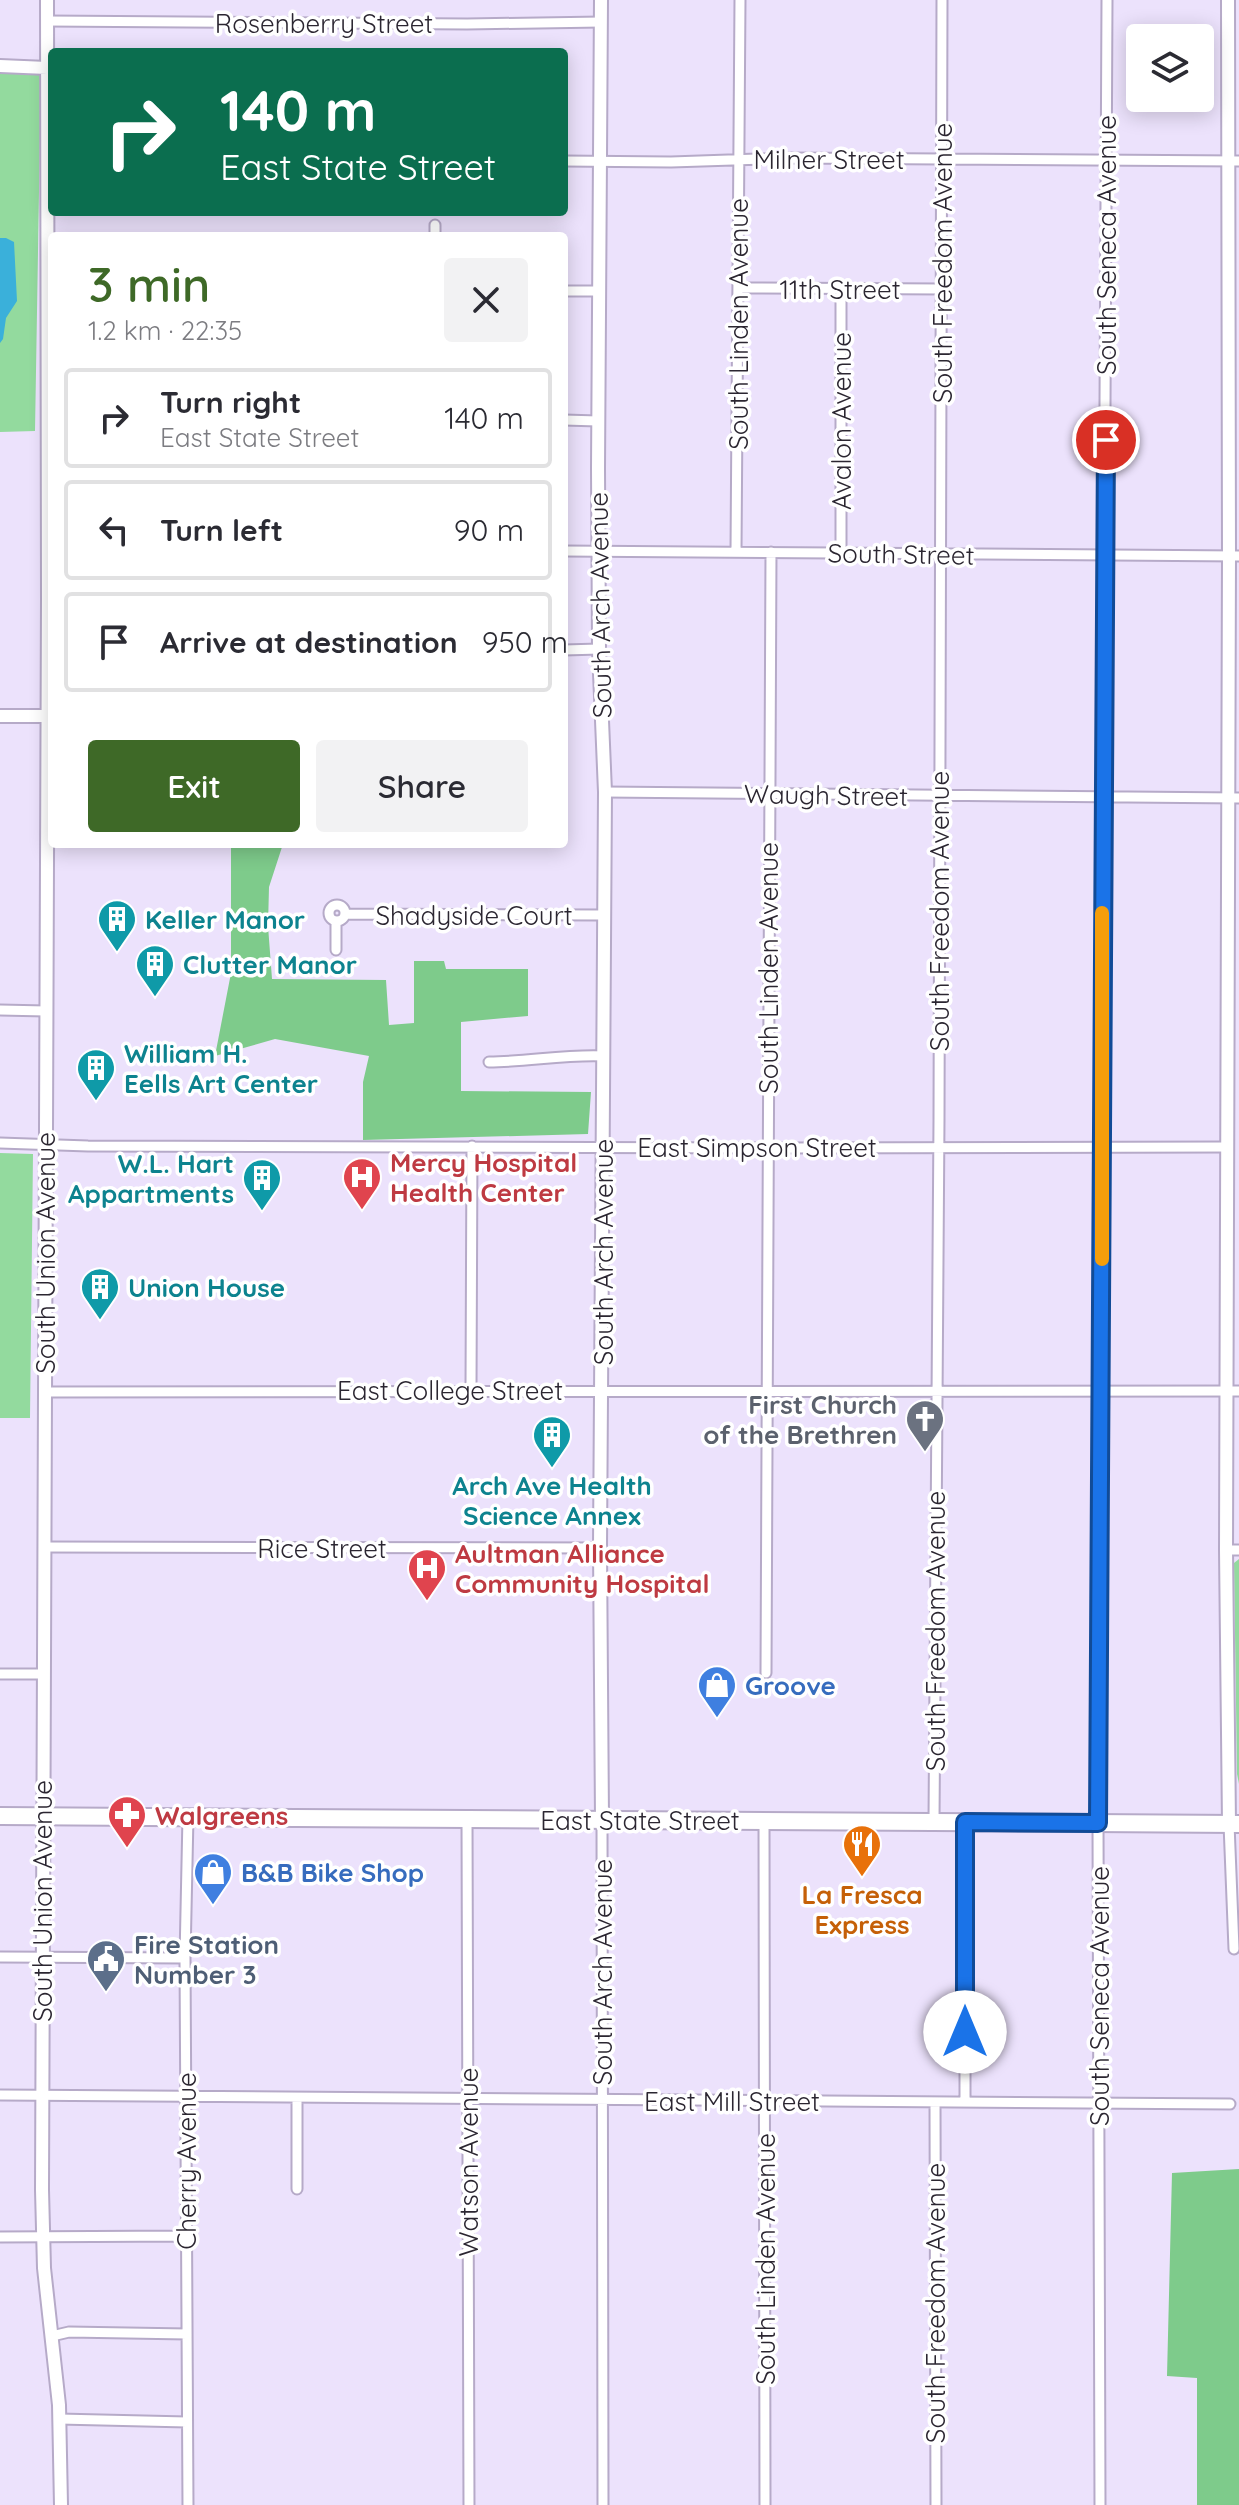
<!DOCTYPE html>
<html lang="en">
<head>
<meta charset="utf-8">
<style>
	body { margin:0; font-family:Quicksand,sans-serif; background:#f2f2f3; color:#2b2b33; height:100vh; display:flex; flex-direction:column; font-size:30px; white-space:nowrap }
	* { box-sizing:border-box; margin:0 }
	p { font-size:26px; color:#7c7c81 }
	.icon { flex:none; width:44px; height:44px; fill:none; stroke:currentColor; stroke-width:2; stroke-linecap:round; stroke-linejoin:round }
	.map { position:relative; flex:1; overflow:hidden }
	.side { position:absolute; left:48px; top:232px; width:520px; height:616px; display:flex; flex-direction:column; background:#fff; border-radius:8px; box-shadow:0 4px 20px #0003 }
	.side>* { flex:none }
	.banner { position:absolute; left:48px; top:48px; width:520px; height:168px; border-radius:8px; box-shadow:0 4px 20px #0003; background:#0b6e4f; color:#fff; overflow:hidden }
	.buttons { position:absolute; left:1126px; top:24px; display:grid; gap:16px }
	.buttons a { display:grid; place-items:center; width:88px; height:88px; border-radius:8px; background:#fff; box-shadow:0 4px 20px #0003; font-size:40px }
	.pin { position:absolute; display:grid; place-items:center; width:68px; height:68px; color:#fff; margin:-34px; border:4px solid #fff; border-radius:50%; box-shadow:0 2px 8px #0007 }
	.me { position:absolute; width:88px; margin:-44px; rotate:0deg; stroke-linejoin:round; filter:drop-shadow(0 0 6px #0008) }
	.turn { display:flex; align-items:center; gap:28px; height:168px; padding:0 40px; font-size:36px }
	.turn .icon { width:104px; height:104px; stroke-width:2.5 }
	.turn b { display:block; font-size:56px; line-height:68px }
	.round { display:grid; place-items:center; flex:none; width:84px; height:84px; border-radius:8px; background:#f2f2f3 }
	.headline { display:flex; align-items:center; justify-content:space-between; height:136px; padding:0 40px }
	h1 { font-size:48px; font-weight:600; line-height:60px; color:#3e6927 }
	.primary-button { display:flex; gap:16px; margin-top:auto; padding:16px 40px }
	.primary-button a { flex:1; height:92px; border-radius:8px; background:#3e6927; color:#fff; font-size:32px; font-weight:600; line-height:92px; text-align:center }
	.primary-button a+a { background:#f2f2f3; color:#2b2b33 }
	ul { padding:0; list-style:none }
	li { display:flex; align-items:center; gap:24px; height:100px; margin:0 16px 12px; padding:0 24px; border:4px solid #e1e1e2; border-radius:8px }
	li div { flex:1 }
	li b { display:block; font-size:30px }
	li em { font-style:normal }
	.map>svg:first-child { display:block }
	.green { fill:#93da9e }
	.forest { fill:#7ecb8b }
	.water { fill:#3ab0da }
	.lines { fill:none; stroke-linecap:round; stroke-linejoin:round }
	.street-casing { stroke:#b6aac8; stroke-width:13 }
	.secondary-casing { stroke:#b6aac8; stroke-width:16 }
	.highway-casing { stroke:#b6aac8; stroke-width:20 }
	.street { stroke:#fff; stroke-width:9 }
	.secondary { stroke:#fff; stroke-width:12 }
	.highway { stroke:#fff; stroke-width:16 }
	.route-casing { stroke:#114b97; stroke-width:20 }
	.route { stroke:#1a73e8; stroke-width:14 }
	.slow { stroke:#f59e0b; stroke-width:14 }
	.labels { text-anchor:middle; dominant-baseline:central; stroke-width:7; stroke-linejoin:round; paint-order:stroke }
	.street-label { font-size:26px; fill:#2b2631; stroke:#fff }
	.culture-label { font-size:26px; font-weight:bold; fill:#0d838f; stroke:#fff; text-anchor:start }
	.health-label { font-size:26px; font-weight:bold; fill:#be3a42; stroke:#fff; text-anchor:start }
	.worship-label { font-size:26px; font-weight:bold; fill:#5b616d; stroke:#fff; text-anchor:end }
	.shop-label { font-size:26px; font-weight:bold; fill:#366cbe; stroke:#fff; text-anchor:start }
	.food-label { font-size:26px; font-weight:bold; fill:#c56008; stroke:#fff }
	.service-label { font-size:26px; font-weight:bold; fill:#4e5e75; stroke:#fff; text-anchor:start }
</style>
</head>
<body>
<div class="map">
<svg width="1239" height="2505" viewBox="0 0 1239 2505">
	<rect width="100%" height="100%" fill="#ece2fc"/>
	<path class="green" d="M0,73H41L35,431L0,432Z
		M0,1153L33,1154L30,1418H0Z
		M1239,1559V1784L1237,1774L1234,1563Z"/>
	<path class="forest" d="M231,844H283L269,887L268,926L272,979L386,980L389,1025L414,1023V961H444L446,969H528V1016L461,1022V1091L591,1092L588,1134L363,1140V1082L369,1056L275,1039L215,1056L231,973Z
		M1239,2169V2505H1197V2378L1167,2376L1172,2173Z"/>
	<path class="water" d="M0,238H6L14,242L17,301L6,318L3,339L0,343Z"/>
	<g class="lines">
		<g class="street-casing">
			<path id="street" d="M47,21L467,24L601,22
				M564,161L671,162L790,158L1239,161
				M435,225V236
				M739,288L942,289
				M841,289V554
				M564,291H600
				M564,420L598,421
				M564,551L1239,556
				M736,551L740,0
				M564,650L599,649
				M605,792L1239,798
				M329 913a8 8 0 1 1 16 0a8 8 0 1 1-16 0Z
				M345,914L604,915
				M336,922V950
				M0,1010L46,1011
				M489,1062C528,1062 565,1054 604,1056
				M0,1143L88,1146L780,1148L1228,1147
				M471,1390L472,1146
				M45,1392L1239,1391
				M44,1547L600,1548
				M1226,1550H1239
				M766,1673L771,552
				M0,1674H43
				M467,1819L469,2505
				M602,1819L603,2505
				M764,1821L765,2505
				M934,1821L939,1120L942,0
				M965,1822V2102
				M1229,1824L1234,1949
				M0,1957L185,1958
				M0,2095L1230,2104
				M935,2102L936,2505
				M297,2189V2098
				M0,2237L186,2236
				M52,2336L69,2332L187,2334
				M59,2419L187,2422
				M188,2505L185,1958L188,1816
				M1100,2505L1098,1823L1107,0"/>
		</g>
		<g class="secondary-casing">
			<path id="secondary" d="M47,0L48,598L42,2190L44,2268L59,2405L61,2505
				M601,0L598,468L599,649L605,792L600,1547L602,1819
				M1228,0L1229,556L1226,1550L1229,1824
				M0,66L47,68
				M0,716H47"/>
		</g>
		<g class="highway-casing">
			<path id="highway" d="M0,1816L1239,1824"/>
		</g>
		<use href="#street" class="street"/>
		<use href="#secondary" class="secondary"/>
		<use href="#highway" class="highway"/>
	</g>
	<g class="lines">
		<g class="route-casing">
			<path id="route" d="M965,2032V1822L1098,1823L1106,440"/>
		</g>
		<use href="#route" class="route"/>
		<path class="slow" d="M1102,1259V913"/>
	</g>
	<defs>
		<g id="building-pin" transform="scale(2)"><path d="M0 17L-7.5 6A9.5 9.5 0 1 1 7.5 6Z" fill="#0f9aa8" stroke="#fff"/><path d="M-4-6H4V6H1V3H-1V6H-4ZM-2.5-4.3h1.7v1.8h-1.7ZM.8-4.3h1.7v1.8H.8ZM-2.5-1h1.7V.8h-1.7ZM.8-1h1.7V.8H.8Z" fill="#fff"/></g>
		<g id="hospital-pin" transform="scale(2)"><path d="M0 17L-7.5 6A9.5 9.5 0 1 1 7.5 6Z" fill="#e0444e" stroke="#fff"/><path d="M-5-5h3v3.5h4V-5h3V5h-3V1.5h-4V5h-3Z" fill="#fff"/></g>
		<g id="church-pin" transform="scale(2)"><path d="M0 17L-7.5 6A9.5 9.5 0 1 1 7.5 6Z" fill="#6b7280" stroke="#fff"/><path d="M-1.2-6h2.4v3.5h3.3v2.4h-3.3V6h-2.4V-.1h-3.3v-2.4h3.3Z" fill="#fff"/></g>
		<g id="shop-pin" transform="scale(2)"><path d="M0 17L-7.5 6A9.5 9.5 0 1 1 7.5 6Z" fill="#3f7fe0" stroke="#fff"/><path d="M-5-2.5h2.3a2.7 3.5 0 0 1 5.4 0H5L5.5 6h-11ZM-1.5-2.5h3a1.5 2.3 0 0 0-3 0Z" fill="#fff"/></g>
		<g id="pharmacy-pin" transform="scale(2)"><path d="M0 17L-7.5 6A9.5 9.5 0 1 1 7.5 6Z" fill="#e0444e" stroke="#fff"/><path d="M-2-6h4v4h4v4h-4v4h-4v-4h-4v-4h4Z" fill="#fff"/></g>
		<g id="restaurant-pin" transform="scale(2)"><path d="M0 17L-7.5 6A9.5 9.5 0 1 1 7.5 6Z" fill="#e8710a" stroke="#fff"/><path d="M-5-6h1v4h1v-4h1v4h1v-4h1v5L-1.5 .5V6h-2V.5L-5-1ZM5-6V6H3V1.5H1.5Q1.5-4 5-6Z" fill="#fff"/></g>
		<g id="civic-pin" transform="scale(2)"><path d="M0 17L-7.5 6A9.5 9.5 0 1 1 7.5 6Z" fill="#5c6f8a" stroke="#fff"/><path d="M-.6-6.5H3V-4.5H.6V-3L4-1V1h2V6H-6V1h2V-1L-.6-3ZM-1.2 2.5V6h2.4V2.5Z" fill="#fff"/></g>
	</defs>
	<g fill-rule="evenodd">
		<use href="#building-pin" x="117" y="919"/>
		<use href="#building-pin" x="155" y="964"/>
		<use href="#building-pin" x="96" y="1068"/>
		<use href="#hospital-pin" x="362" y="1177"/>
		<use href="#building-pin" x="262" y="1178"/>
		<use href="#building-pin" x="100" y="1287"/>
		<use href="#church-pin" x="925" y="1419"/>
		<use href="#building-pin" x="552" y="1435"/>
		<use href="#hospital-pin" x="427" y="1568"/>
		<use href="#shop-pin" x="717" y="1685"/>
		<use href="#pharmacy-pin" x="127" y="1815"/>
		<use href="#restaurant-pin" x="862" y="1844"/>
		<use href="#shop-pin" x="213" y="1872"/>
		<use href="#civic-pin" x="106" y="1959"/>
	</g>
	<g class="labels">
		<g class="street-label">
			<text x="324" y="23">Rosenberry Street</text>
			<text x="829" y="159">Milner Street</text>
			<text transform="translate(1106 245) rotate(-90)">South Seneca Avenue</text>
			<text transform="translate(942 263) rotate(-90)">South Freedom Avenue</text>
			<text x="840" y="289">11th Street</text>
			<text transform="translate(738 324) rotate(-90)">South Linden Avenue</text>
			<text transform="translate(841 421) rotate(-90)">Avalon Avenue</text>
			<text transform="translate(901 554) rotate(1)">South Street</text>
			<text transform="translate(600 605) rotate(-91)">South Arch Avenue</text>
			<text transform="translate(826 795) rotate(1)">Waugh Street</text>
			<text transform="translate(939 911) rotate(-90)">South Freedom Avenue</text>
			<text x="474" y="915">Shadyside Court</text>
			<text transform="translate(768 968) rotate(-90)">South Linden Avenue</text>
			<text x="757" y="1147">East Simpson Street</text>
			<text transform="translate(603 1252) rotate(-90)">South Arch Avenue</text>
			<text transform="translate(45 1253) rotate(-90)">South Union Avenue</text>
			<text x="450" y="1390">East College Street</text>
			<text x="322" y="1548">Rice Street</text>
			<text transform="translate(935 1631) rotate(-90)">South Freedom Avenue</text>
			<text x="640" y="1820">East State Street</text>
			<text transform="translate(42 1901) rotate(-90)">South Union Avenue</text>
			<text transform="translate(602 1972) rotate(-90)">South Arch Avenue</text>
			<text transform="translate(1099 1996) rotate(-90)">South Seneca Avenue</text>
			<text x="732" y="2101">East Mill Street</text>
			<text transform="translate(186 2161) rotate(-90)">Cherry Avenue</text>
			<text transform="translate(468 2162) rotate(-90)">Watson Avenue</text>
			<text transform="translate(765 2259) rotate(-90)">South Linden Avenue</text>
			<text transform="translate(935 2303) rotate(-90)">South Freedom Avenue</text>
		</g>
		<g class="culture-label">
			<text x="145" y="919">Keller Manor</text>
			<text x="183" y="964">Clutter Manor</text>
			<text x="124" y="1053">William H.<tspan x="124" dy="30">Eells Art Center</tspan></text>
			<text x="234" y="1163" text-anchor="end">W.L. Hart<tspan x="234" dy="30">Appartments</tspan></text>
			<text x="128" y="1287">Union House</text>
			<text x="552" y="1485" text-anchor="middle">Arch Ave Health<tspan x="552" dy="30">Science Annex</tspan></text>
		</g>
		<g class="health-label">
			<text x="390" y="1162">Mercy Hospital<tspan x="390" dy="30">Health Center</tspan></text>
			<text x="455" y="1553">Aultman Alliance<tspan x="455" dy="30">Community Hospital</tspan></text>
			<text x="155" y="1815">Walgreens</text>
		</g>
		<g class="worship-label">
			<text x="897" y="1404">First Church<tspan x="897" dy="30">of the Brethren</tspan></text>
		</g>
		<g class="shop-label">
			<text x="745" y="1685">Groove</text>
			<text x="241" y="1872">B&amp;B Bike Shop</text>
		</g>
		<g class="food-label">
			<text x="862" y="1894">La Fresca<tspan x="862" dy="30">Express</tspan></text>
		</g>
		<g class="service-label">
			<text x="134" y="1944">Fire Station<tspan x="134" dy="30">Number 3</tspan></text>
		</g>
	</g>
</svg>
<div class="buttons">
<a><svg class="icon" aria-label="layers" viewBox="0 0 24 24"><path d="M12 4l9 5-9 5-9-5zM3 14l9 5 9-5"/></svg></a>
</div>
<div class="pin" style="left:1106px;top:440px;background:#d93025"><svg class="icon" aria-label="arrive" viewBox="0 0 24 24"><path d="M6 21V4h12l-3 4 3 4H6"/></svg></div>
<svg class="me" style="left:965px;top:2032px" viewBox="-20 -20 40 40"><circle r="19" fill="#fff"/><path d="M0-13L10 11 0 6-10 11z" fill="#1a73e8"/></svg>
<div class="banner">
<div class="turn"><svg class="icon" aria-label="right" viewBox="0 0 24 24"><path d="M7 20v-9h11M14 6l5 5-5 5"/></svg><div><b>140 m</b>East State Street</div></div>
</div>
<section class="side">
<div class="headline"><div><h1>3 min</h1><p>1.2 km · 22:35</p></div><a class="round"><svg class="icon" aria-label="close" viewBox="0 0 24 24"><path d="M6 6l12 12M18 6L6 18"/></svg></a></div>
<ul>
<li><svg class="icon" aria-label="right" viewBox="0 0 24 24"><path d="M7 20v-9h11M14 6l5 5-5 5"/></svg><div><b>Turn right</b><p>East State Street</p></div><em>140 m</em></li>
<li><svg class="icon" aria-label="left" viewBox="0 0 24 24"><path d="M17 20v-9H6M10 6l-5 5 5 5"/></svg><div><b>Turn left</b></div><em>90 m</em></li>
<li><svg class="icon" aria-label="arrive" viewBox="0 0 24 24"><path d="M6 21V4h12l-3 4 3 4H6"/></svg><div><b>Arrive at destination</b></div><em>950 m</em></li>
</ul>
<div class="primary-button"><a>Exit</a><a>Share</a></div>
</section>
</div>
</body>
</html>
